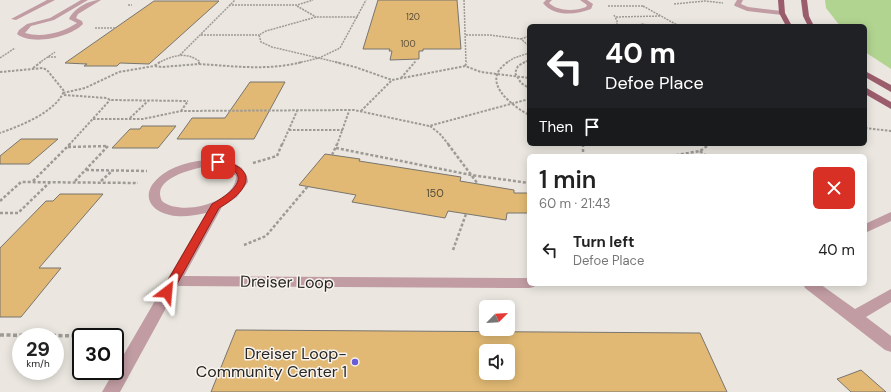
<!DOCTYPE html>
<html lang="en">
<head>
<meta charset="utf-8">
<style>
	body { margin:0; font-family:"DM Sans",sans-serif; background:#f2f2f2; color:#222; height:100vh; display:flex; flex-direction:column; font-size:15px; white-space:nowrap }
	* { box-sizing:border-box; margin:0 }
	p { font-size:13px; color:#767676 }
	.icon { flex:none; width:22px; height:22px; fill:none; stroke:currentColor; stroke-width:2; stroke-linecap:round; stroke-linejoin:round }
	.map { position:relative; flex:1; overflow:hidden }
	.drawer { position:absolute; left:527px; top:154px; width:340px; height:132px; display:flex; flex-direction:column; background:#fff; border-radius:6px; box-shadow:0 2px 10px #0003 }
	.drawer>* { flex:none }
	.hud { position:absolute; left:527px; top:24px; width:340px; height:122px; border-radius:6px; box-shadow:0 2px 10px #0003; background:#202124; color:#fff; overflow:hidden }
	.needle { width:26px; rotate:66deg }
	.controls { position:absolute; left:479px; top:300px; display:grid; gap:8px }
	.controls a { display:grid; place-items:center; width:36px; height:36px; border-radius:6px; background:#fff; box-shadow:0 2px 10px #0003; font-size:20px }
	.speed { position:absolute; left:12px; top:328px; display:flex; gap:8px; font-size:20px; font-weight:700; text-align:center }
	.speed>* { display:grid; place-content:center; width:52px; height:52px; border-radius:50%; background:#fff; box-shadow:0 2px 10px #0003; line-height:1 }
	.speed small { font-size:10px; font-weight:400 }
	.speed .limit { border:2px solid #111; border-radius:6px; background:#fff; color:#111 }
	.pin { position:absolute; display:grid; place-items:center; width:34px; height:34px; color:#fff; margin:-17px; border-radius:8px; box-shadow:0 2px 6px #0006 }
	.me { position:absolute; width:44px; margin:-22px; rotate:29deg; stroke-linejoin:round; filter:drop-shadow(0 0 3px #0008) }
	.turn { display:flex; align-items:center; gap:14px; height:84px; padding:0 12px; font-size:18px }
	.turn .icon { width:52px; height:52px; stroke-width:2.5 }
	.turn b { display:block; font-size:28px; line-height:34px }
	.then { display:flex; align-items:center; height:38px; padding:0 12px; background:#0003; gap:8px; font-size:15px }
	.round { display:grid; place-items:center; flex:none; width:42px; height:42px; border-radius:6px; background:#f2f2f2 }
	.head { display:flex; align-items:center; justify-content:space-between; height:68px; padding:0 12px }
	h1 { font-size:24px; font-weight:600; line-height:30px }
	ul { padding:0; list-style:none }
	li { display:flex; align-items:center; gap:12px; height:56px; padding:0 12px }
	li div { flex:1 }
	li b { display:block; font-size:15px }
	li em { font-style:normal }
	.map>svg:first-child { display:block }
	.green { fill:#b2d491 }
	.building { fill:#e1b974; stroke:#79756f; fill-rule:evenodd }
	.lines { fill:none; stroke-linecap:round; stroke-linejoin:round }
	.path-far3 { stroke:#9e9a95; stroke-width:1.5; stroke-dasharray:2 1; stroke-linecap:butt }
	.path-far2 { stroke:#9e9a95; stroke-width:2; stroke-dasharray:2.5 1.5; stroke-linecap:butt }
	.path-far1 { stroke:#9e9a95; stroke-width:2.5; stroke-dasharray:3 2; stroke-linecap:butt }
	.path { stroke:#9e9a95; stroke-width:3.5; stroke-dasharray:4 2.5; stroke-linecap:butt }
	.minor { fill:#c19ca3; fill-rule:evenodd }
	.major { fill:#9b5c6b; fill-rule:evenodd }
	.route { fill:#d93025; stroke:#8d1f18 }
	.poi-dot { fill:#685dd6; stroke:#f8f4ed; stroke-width:1.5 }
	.labels { text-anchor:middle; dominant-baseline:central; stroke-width:3; stroke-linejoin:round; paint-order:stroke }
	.far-number-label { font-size:9px; fill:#564b38 }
	.number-label { font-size:11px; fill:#564b38 }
	.near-street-label { font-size:16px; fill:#282624; stroke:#f8f4ed }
	.near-poi-label { font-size:16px; fill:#282624; stroke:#f8f4ed; text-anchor:end }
</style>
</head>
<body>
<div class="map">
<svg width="891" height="392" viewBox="0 0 891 392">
	<rect width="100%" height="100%" fill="#ebe7e0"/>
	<path class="green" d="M825,0H891V69L865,52V26H840L826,8Z"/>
	<path class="building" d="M378,0H457L461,49H423V51H419V59L390,60L392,51H389L390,49H363Z
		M154,1H219L149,64L120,63L117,66H84L87,64L65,63Z
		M250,82H285L254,139H177L192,118H225Z
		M142,126H176L158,148H112L130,129H140Z
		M21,139H58L29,164H0V156Z
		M325,154L360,159L359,161L461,177L460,181L514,190V193H529V213H507L506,220L448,211L445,218L352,202L356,195L299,185Z
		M60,194H103L39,268H61L21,317H0V248L46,201H53Z
		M236,330L700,333L727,392H211ZM486,351H508V373H486Z
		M861,370L886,392H851L837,379Z"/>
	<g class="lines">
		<path class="path-far3" d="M464,0L466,63
			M674,4L705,1L723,3
			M128,5H132
			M229,5H297L313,0
			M297,6L316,17
			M608,6H644
			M643,6L679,26
			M614,15L617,21V26H615
			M616,17L661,16
			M636,26L642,24L654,26
			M95,28H115
			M201,35H259
			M466,35H490L521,39L529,46
			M521,39L529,36
			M180,55L235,0
			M48,57H56
			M0,58L15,48
			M39,63L55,52
			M158,63C172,56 185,51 199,61V63
			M298,63L319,58L340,48L366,0
			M340,63L272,47L261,42L259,35L266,31L316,17H358
			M414,63L416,61
			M506,63L514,58L529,53
			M523,63L529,60"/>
		<path class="path-far2" d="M160,62L154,66L162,67L199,64
			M199,62V64
			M335,62L355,67L392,80L465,66L481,72L529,78
			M508,62C479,81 511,105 529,115
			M525,62L518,66L515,73L521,83L529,88
			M199,64C233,66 268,71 302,62
			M465,66L467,62
			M33,68L41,62
			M0,72L43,68L47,70L64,91C56,112 20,126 0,133
			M401,78L415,62
			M63,93L85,88L119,72L154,66
			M64,95L107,98L110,100L188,101
			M181,111L188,101
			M361,111L392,80
			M130,118L148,101
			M93,119H143L181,111L354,110L429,126L529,99
			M430,126L440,134L449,145
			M865,128L891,131
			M289,130H343
			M69,145L110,100
			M282,145L297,111
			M337,145L349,111
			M709,145L711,144"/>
		<path class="path-far1" d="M448,144L478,184
			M583,144V156
			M68,147L108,146
			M336,148L471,175L529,183
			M700,151L705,155
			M332,155L337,144
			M671,156L700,151L710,144
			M253,163L277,156L282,144
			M86,170L147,171
			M33,181L70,144
			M75,181L108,146
			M101,181L112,171
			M0,201L21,182L138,183
			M0,213H18L50,182
			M244,245L266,236L308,186
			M453,250L466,214"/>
		<path class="path" d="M0,335L95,336"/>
		<path class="minor" d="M47,0H55L16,20L11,19Z
			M81,0H88L54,20L31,26L25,33C42,38 62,33 77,23L69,19C74,8 89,0 101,0L78,14L76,18L82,21L83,24C71,37 32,46 17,34L19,30L27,24L50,18Z
			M546,0H552L549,3C559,12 575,11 586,7L587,5L580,0H587L593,4L591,9C576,15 554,17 543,3Z
			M737,0H743L741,4L748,7L782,11L785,13L782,15L747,11L735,6L734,5Z
			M218,159L234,163L242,168L247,176L248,182L237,197L222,207L184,276L529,278V284H536L534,287L529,288L178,286L120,392H102L206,213C196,215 186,217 176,216C148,213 138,192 163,174C178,163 199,160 218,159ZM218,165L226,168L236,176C236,203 181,217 162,201C149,176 203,166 218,165Z
			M891,212V221L865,233V224Z
			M803,284H820L855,309L891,289V302L866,317L891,336V352L885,350L805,288Z"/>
		<path class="major" d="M778,0H784L785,13L792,26H786L779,13Z
			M801,0H807L809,16L814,26H808L803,16Z
			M865,71L891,85V92L865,77Z
			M865,87L891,102V109L865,94Z"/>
	</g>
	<path class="route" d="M218,160C261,168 249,191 219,208L171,295L167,296L163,295L161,292L212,204C221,199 250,182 233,170C228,166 221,166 215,164L214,162L215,161Z"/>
	<circle class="poi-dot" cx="355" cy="362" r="4"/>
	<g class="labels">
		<g class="far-number-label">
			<text x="413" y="17">120</text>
			<text x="408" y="44">100</text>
		</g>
		<g class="number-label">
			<text x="435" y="193">150</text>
		</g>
		<g class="near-street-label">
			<text transform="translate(287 282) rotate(1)">Dreiser Loop</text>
		</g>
		<g class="near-poi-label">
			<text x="347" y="353">Dreiser Loop-<tspan x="347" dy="18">Community Center 1</tspan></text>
		</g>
	</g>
</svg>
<div class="controls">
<a><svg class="needle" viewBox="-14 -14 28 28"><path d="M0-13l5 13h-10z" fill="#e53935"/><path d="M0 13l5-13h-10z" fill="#767676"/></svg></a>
<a><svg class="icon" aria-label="sound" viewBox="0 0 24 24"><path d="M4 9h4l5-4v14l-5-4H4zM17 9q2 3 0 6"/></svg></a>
</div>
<div class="speed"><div>29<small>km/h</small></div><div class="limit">30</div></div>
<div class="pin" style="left:218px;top:162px;background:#d93025"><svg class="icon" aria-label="arrive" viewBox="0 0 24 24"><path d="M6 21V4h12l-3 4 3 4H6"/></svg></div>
<svg class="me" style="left:167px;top:292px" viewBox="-20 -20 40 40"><path d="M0-17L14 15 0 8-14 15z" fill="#d93025" stroke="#fff" stroke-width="4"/></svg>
<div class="hud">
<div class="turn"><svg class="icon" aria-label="left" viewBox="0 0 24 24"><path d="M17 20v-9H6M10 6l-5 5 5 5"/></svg><div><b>40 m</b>Defoe Place</div></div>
<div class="then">Then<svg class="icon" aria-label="arrive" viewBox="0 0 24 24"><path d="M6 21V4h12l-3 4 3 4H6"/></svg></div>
</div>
<section class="drawer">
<div class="head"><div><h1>1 min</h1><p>60 m · 21:43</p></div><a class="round" style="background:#d93025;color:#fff"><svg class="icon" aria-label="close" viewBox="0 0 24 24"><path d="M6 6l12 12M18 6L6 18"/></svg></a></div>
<ul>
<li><svg class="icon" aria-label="left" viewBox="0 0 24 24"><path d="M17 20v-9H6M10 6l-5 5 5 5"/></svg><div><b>Turn left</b><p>Defoe Place</p></div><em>40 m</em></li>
</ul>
</section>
</div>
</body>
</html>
